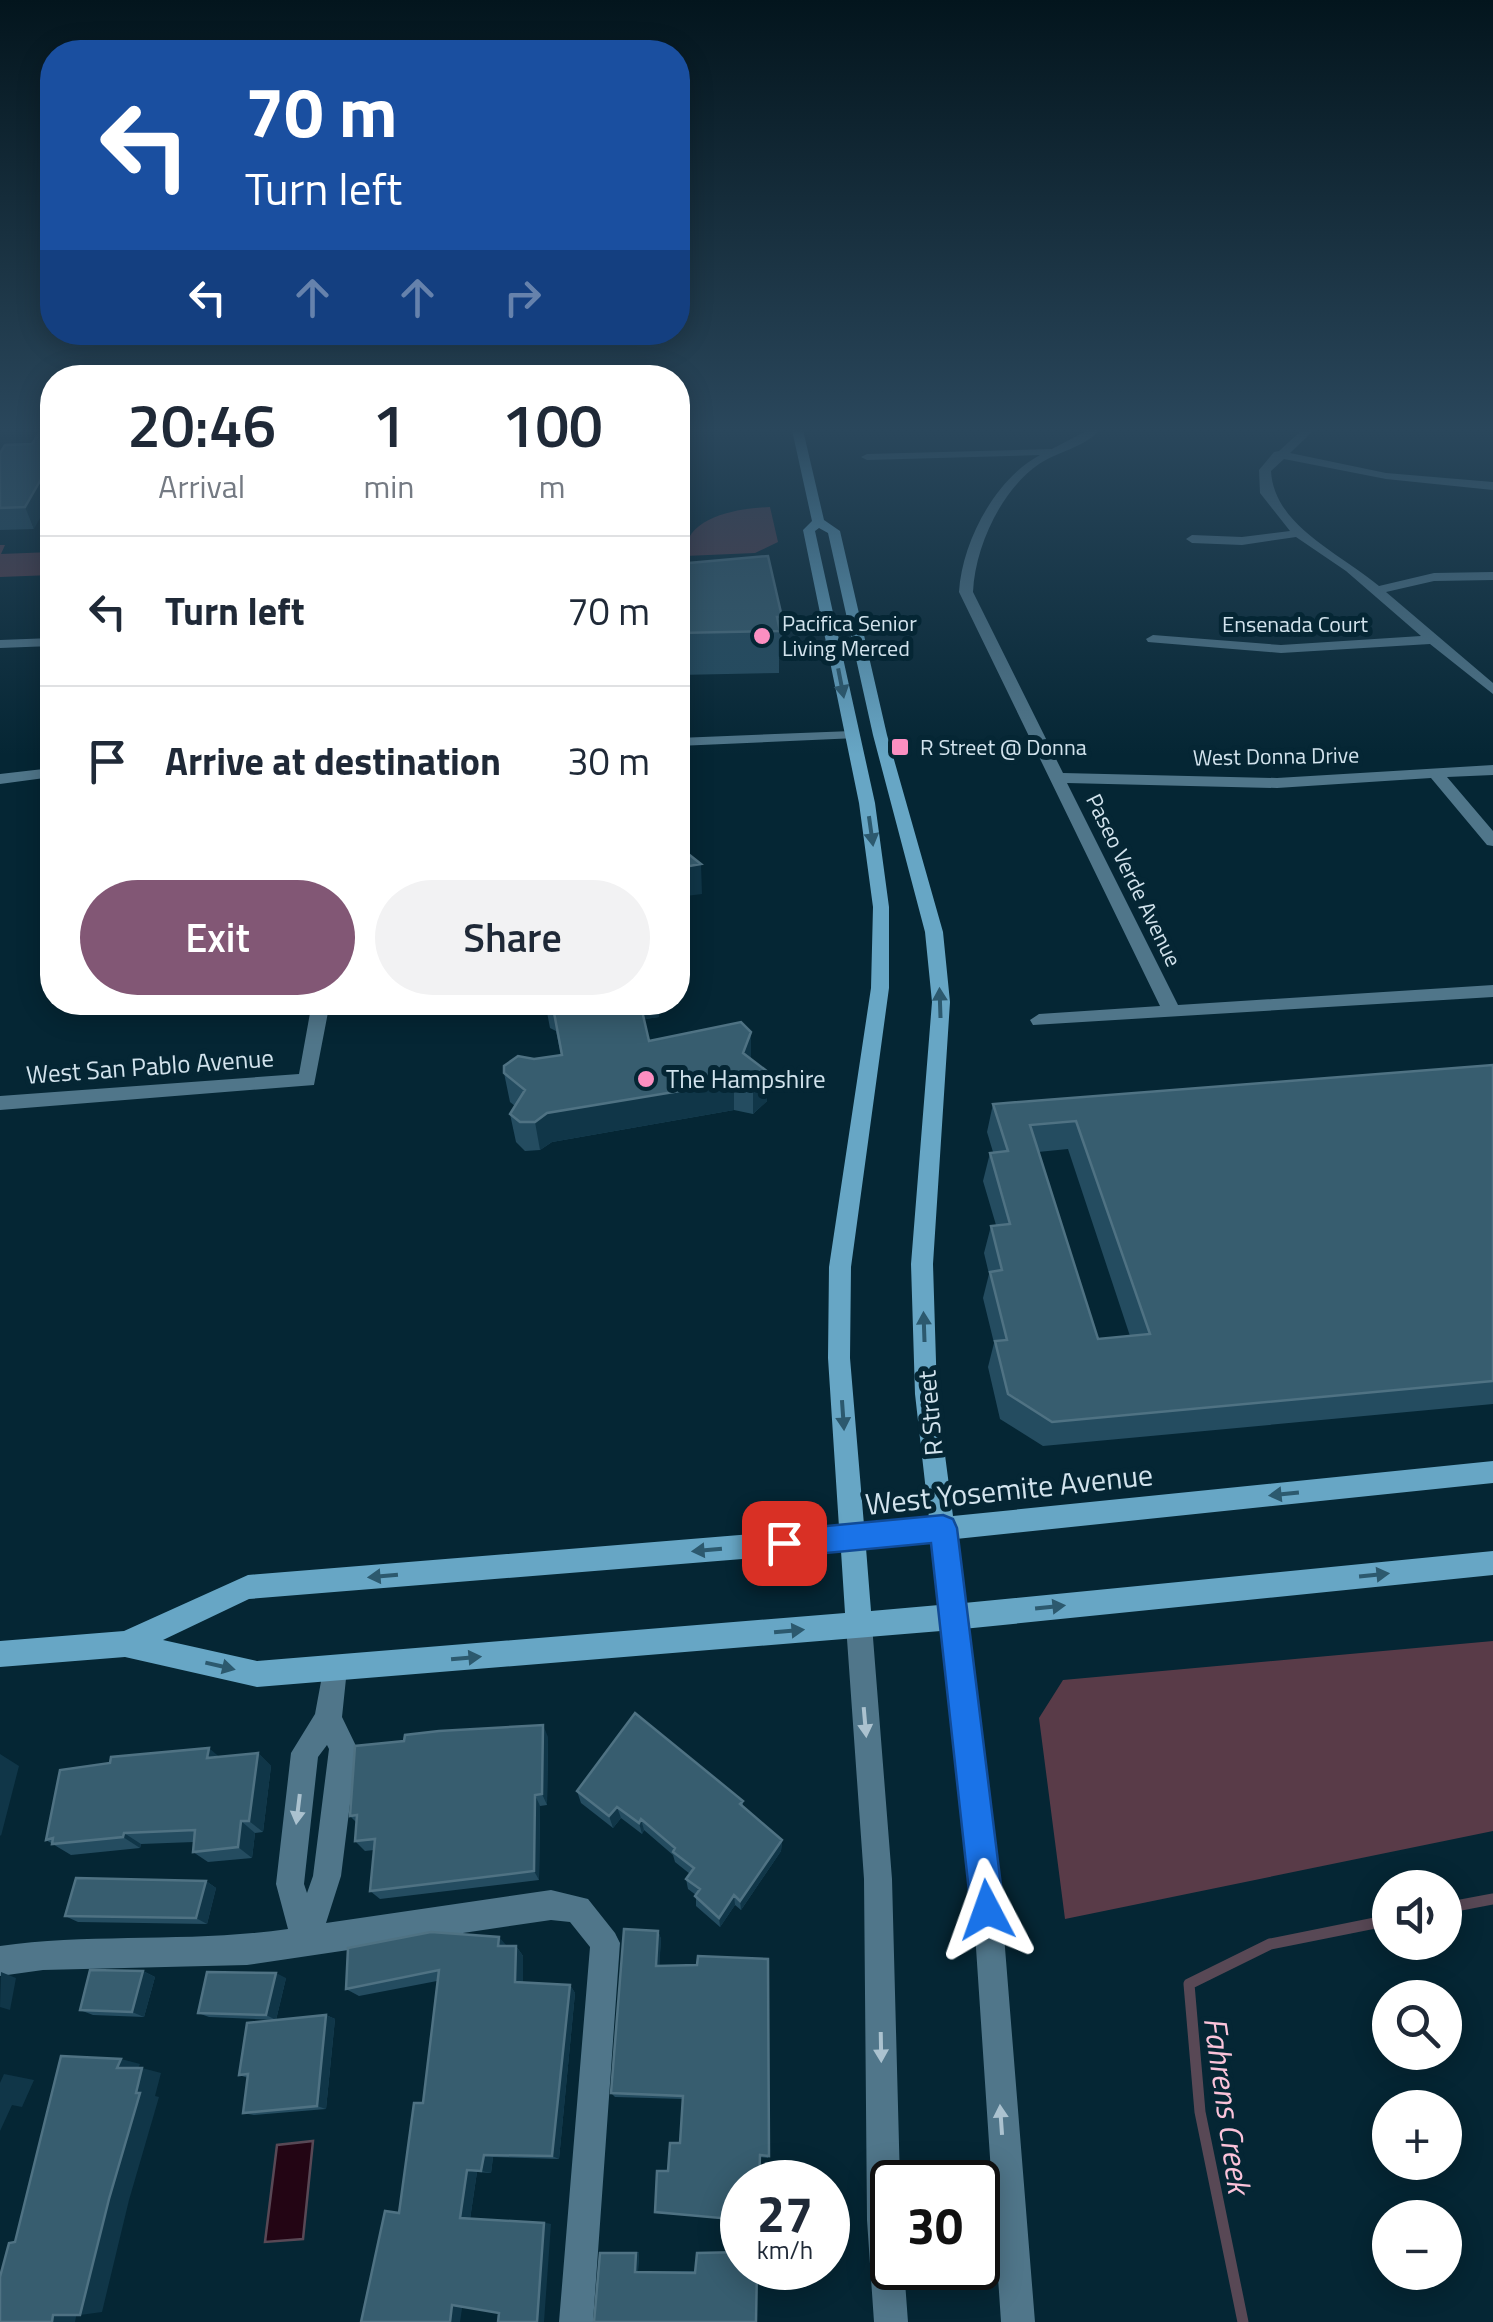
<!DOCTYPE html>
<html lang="en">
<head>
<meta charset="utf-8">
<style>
	body { margin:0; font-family:"Titillium Web",sans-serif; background:#f2f2f3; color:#1f2937; height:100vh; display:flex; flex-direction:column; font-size:38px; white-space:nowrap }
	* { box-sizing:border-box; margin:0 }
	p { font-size:32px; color:#747a83 }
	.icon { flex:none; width:55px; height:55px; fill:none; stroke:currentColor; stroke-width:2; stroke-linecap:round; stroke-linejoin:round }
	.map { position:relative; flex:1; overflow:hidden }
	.panel { position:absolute; left:40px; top:365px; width:650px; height:650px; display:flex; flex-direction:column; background:#fff; border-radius:40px; box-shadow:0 5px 25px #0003 }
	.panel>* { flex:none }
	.hud { position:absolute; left:40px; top:40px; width:650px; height:305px; border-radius:40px; box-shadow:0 5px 25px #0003; background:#1a4fa0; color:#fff; overflow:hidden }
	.controls { position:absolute; left:1372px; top:1870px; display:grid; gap:20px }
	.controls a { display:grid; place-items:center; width:90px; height:90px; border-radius:50%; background:#fff; box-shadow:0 5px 25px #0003; font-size:50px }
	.speed { position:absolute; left:720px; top:2160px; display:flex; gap:20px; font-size:50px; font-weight:700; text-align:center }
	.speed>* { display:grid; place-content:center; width:130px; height:130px; border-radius:50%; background:#fff; box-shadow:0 5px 25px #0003; line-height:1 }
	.speed small { font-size:25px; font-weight:400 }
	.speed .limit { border:5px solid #111; border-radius:15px; background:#fff; color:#111 }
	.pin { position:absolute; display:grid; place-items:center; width:85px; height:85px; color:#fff; margin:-42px; border-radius:20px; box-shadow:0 5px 15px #0006 }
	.me { position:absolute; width:110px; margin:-55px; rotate:356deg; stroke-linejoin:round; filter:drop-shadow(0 0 8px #0008) }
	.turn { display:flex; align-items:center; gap:35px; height:210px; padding:0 40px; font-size:45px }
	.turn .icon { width:130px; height:130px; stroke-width:2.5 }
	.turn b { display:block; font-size:70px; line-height:85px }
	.lanes { display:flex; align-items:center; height:95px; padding:0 40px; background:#0003; justify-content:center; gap:50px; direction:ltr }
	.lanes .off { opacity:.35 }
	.eta { display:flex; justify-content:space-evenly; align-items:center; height:170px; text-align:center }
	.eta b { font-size:60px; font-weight:600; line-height:70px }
	.button { display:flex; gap:20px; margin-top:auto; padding:20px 40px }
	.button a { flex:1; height:115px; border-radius:60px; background:#825775; color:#fff; font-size:40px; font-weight:600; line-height:115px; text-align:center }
	.button a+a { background:#f2f2f3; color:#1f2937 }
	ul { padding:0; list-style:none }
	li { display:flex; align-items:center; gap:30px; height:150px; padding:0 40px; border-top:2px solid #e0e1e3 }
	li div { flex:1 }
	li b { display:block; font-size:38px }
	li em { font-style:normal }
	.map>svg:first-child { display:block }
	.green { fill:#593b48 }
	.water { fill:#230514; stroke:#584855; stroke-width:2.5 }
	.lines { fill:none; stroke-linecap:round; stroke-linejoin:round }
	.stream { stroke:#584855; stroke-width:11 }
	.street { fill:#50768a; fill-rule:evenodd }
	.secondary { fill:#67a6c5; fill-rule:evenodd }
	.wall { fill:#244c60; fill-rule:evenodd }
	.shaded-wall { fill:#103648 }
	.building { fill:#375d6f; stroke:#4f7283; stroke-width:2.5; fill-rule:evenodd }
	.oneway { fill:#2c596e }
	.oneway2 { fill:#abc2cf }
	.route { fill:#1a73e8; stroke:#114b97; stroke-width:2.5 }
	.poi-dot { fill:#fc8fc1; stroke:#052634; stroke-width:4 }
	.labels { text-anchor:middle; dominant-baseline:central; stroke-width:10; stroke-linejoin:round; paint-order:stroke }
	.far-poi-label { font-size:22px; fill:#d2e3ed; stroke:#052634; text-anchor:start }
	.far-street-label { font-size:22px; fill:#d2e3ed; stroke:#052634 }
	.street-label { font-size:25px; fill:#d2e3ed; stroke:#052634 }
	.poi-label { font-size:25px; fill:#d2e3ed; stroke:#052634; text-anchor:start }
	.near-street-label { font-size:30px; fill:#d2e3ed; stroke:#052634 }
	.near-water-label { font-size:32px; font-style:italic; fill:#fbc3da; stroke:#052634 }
</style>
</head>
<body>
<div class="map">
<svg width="1493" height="2322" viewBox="0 0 1493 2322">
	<rect width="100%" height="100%" fill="#052634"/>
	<path class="green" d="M770,507L778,542L755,553L685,556C683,516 740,508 770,507Z
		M0,545H5L1,554L52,552V575L0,577Z
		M1493,1641V1831L1065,1919L1039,1718L1063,1680Z"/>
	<path class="water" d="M313,2141L303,2239L265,2242L277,2145Z"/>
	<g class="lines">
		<path class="stream" d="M1445,1908L1493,1899
			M1243,2322L1200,2112L1189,1984L1270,1944L1390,1920"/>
		<path class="street" d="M1088,430H1100C1083,448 1059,451 1039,464C1001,490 975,547 973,592L1063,773L1277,778L1493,765V775L1447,777L1493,831V846L1487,845L1431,778L1277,788L1067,783L1178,1005L1493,985V997L1033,1025L1030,1020L1039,1014L1160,1006L959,592C962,542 995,479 1040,455L867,460L861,457L867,454L1052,449Z
			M1302,430H1314L1290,453L1386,473L1493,482V490L1386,479L1284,459L1271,471C1274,526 1340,553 1379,586L1434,573L1493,572V580L1434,581L1386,592L1493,683V694L1430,644L1281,653L1148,642L1146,639L1153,635L1281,645L1421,636L1346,571L1296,537L1242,545L1192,543L1186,539L1192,535L1242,537L1290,531L1260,493L1259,470L1274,452L1279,451Z
			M52,638V646L0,648V640Z
			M852,731L857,732V738L678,746V738Z
			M52,768V777L0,784V774Z
			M312,1002H330L314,1085L0,1110V1096L299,1074Z
			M953,1604L962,1608L966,1617L999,1873L1035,2322H1001L971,1873L940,1617L944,1608Z
			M859,1612L868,1616L872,1625L892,1879L900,2182H892V2268H904L908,2322H874L867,2220L864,1879L846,1625L850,1616Z
			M334,1656L343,1660L347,1669L342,1717L357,1748L341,1876L326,1923L551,1890L588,1899L615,1933L620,1943L593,2322H559L590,1947L570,1922L551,1920L247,1965L43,1970L0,1976V1946C95,1933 193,1943 288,1929L276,1884L291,1753L315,1714L325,1660ZM327,1745L329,1749L313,1876L307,1893L304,1884L318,1757Z"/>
		<path class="secondary" d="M792,430H803L824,520L840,531L887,735L943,932L950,1002L933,1264L937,1394L953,1516L1493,1461V1483L956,1539L964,1603L1493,1551V1575L953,1630L257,1687L125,1657L0,1667V1641L124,1631L248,1575L839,1527L828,1358L829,1267L871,988L873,907L859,803L803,530L812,521ZM819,528L828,533L873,735L925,932L932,1002L911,1264L915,1394L929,1518L864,1525L850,1358L851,1267L889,988V907L875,803L815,531ZM932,1541L939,1605L871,1611L866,1548ZM841,1551L845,1613L257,1661L163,1640L249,1599Z"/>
	</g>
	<path class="wall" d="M5,445L34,529L0,530V453Z
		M678,564L782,617V658H779V673L678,675Z
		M545,1002H658L659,1017L644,1019L649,1041L751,1059L767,1101L753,1114L734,1110L552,1142L540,1150L525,1151L516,1142L510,1114L515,1106L510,1102L504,1073L534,1059L561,1055L556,1031L550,1028Z
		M1493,1065V1404L1043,1446L1000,1419L988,1367L994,1343L983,1298L989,1274L984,1253L991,1226L996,1225L983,1181L990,1153L993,1152L987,1132L993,1104ZM1068,1149L1130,1336L1098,1339L1038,1152Z
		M548,1737L547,1805L540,1806L539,1880L380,1899L370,1891L374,1850L365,1851L355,1841L357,1823L350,1816Z
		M258,1753L271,1766L263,1832L255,1833L252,1858L208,1862L193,1852L194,1842L141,1844L140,1848L71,1855L46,1840L219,1757Z
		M577,1791L743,1801V1806L782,1840L781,1851L741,1910L735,1905L720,1927L696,1906V1895L688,1889L686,1879L690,1874L675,1862L673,1855L644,1830L642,1834L621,1818L613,1828L581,1803Z
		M206,1881L216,1888L207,1924L78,1922L65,1916Z
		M658,1931L661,1939L659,1966L769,2156L768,2158L760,2157L668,2171L680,2143L683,2099L615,2097L611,2093Z
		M507,1946H516L523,1956V1982L570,1985L575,1993L559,2159L493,2157L491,2173L477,2172L470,2219L551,2224L499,2313L399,2212L423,2103L437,1981L359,1996L346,1989Z
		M143,1971L155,1977L144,2017L93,2015L80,2010Z
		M286,1978L276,2020L209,2017L198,2013Z
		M326,2015L335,2019L326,2109L254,2115L243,2113L248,2078L239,2075Z
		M604,2252H639L638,2271H695L742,2252L594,2322Z"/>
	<path class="shaded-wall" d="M52,460V496L34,529L25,507Z
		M688,828L689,858L701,864L702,894L678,897V868Z
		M638,1002H658L659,1017L640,1020Z
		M751,1032V1061L743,1053Z
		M768,1072L767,1101L753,1114V1085Z
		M734,1082V1110L552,1142L540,1150L535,1122L547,1113Z
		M543,1725L548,1737L547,1805L542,1794Z
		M209,1748L224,1761L207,1758Z
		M258,1753L271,1766L263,1832L249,1821Z
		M0,1754L19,1766L1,1836L0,1835Z
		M535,1795L540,1806L539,1880L534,1871Z
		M617,1807L621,1818L613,1828L609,1816Z
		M641,1819L644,1830L642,1834L639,1823Z
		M241,1821L255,1833L252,1858L238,1847Z
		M124,1833L141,1844L140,1848L123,1837Z
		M782,1840L781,1851L741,1910L740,1901Z
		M206,1881L216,1888L207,1924L196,1918Z
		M734,1895L735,1905L720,1927L719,1918Z
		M658,1931L661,1939L659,1974L656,1966Z
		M499,1937L507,1946H498Z
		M516,1946L523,1956V1990L515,1982Z
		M143,1971L155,1977L144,2017L132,2012Z
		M1,1972L16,1978L10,2010L0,2007Z
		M276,1973L286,1978L276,2020L266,2015Z
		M570,1985L575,1993L559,2159L552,2156Z
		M326,2015L335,2019L326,2109L317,2106Z
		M121,2059L140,2064L136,2073L117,2068Z
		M142,2068L161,2073L155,2096L159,2097L129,2200L102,2312L80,2315Z
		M4,2074L34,2080L22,2107L12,2105L0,2131V2083Z
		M484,2155L493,2157L491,2173L481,2171Z
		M467,2170L477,2172L470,2219L460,2218Z
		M544,2223L551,2224L544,2322H537Z
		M639,2252L638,2271L635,2272L636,2253Z
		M463,2302L460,2322H450L452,2305Z
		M77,2312L75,2322H52L53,2315Z"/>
	<path class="building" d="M41,430H52V460L25,507L0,508V453L5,445L32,444Z
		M768,556L782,617H777L780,631L678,633V564Z
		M678,826L688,828L682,849L701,864L678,868Z
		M552,1002H640L649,1041L741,1022L751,1032L743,1053L768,1072L753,1085L734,1082L547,1113L535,1122H520L510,1114L525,1090L504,1073V1066L518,1056L534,1059L562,1055Z
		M1493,1065V1381L1052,1422L1008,1394L995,1341L1007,1340L990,1272L1002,1270L991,1226L1010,1224L990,1153L1008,1151L993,1104ZM1076,1121L1150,1334L1098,1339L1030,1125Z
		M635,1713L743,1801L740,1804L782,1840L740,1901L734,1895L719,1918L695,1896L700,1889L686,1879L694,1868L673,1852L675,1848L641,1819L639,1823L617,1807L609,1816L577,1791Z
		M543,1725L542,1794L535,1795L534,1871L370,1891L375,1839L355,1841L357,1815L350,1816L355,1746L404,1741L405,1735L439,1731Z
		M209,1748L207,1758L258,1753L249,1821H241L238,1847L193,1852L195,1830L124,1833L123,1837L52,1844L53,1838L46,1840L60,1770L110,1763L111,1757Z
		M76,1878L206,1881L196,1918L65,1916Z
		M624,1929L658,1931L656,1966L697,1965L698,1956L768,1959L769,2156L760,2155L759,2182H742V2220L655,2212L657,2171H668L670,2143H680L683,2096L611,2093Z
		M431,1932L499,1937L498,1946H516L515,1982L570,1985L552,2156L484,2155L481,2171L467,2170L460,2218L544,2223L537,2322H498L499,2313L452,2305L450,2322H361L385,2211L399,2213L414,2103H423L439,1970L346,1989L348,1948Z
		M90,1970L143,1971L132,2012L80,2010Z
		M207,1972L276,1973L266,2015L198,2013Z
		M326,2015L317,2106L243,2113L248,2074L239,2075L247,2023Z
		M61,2056L121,2059L117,2068H142L136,2093H140L109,2199L80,2315H53L52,2322H0V2277L9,2243L15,2242Z
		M742,2252V2268H757L756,2322H594L600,2253H636L635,2272L695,2273L697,2253Z"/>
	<defs><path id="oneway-solid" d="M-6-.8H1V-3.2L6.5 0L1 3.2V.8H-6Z" transform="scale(2.5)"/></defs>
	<g class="oneway">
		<use href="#oneway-solid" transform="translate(841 683) rotate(79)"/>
		<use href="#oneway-solid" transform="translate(871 831) rotate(82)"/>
		<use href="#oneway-solid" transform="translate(940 1003) rotate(-92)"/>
		<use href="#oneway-solid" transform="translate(924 1327) rotate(-92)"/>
		<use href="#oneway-solid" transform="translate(843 1415) rotate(86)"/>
		<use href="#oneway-solid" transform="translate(1284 1494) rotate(174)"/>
		<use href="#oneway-solid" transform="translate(707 1550) rotate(175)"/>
		<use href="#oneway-solid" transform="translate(1374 1575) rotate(-6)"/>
		<use href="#oneway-solid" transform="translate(383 1576) rotate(175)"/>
		<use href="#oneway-solid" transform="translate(1050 1607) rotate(-6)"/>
		<use href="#oneway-solid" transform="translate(789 1631) rotate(-5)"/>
		<use href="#oneway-solid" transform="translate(466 1658) rotate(-5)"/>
		<use href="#oneway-solid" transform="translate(220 1666) rotate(13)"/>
	</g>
	<g class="oneway2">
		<use href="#oneway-solid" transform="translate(865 1722) rotate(85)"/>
		<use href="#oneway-solid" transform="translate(298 1809) rotate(97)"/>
		<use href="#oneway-solid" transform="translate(881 2047) rotate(89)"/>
		<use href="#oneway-solid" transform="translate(1001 2120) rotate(-94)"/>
	</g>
	<linearGradient id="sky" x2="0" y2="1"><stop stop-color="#03151d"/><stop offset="0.57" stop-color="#2a475c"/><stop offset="1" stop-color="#2a475c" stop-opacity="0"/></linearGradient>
	<rect width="1493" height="755" fill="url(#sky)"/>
	<path class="route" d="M943,1515L953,1519L957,1528L1004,1910L999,1922L987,1927L976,1922L971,1910L931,1543L784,1557L774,1553L769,1543L774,1534L784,1530Z"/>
	<g class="poi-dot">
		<circle cx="762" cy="636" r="10"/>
		<rect x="890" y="737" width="20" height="20" rx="5"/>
		<circle cx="646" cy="1079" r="10"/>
	</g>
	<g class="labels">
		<g class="far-poi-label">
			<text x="782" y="623">Pacifica Senior<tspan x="782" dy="25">Living Merced</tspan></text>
			<text x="920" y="747">R Street @ Donna</text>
		</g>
		<g class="far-street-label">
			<text x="1295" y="624">Ensenada Court</text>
			<text transform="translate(1276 756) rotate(-1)">West Donna Drive</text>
			<text transform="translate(1134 880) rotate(64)">Paseo Verde Avenue</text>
		</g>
		<g class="street-label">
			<text transform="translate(150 1066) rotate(-4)">West San Pablo Avenue</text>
			<text transform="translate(930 1413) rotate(-95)">R Street</text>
		</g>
		<g class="poi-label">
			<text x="666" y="1079">The Hampshire</text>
		</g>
		<g class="near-street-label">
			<text transform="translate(1009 1489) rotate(-6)">West Yosemite Avenue</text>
		</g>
		<g class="near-water-label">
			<text transform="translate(1228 2105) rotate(82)">Fahrens Creek</text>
		</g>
	</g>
</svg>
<div class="controls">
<a><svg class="icon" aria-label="sound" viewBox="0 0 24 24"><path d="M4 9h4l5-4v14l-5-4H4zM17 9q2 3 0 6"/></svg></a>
<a><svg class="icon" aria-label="search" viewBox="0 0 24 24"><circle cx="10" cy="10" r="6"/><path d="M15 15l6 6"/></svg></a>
<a>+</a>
<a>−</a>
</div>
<div class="speed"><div>27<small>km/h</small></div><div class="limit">30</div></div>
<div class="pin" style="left:784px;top:1543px;background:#d93025"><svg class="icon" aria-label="arrive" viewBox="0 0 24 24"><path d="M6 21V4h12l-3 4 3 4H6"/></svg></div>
<svg class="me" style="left:987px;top:1910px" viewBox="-20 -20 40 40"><path d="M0-17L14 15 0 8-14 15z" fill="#1a73e8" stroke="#fff" stroke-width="4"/></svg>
<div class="hud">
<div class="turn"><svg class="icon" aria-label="left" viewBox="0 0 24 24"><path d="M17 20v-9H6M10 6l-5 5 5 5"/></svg><div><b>70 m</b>Turn left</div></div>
<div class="lanes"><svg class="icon" aria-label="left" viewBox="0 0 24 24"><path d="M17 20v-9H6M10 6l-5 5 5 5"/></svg><svg class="icon off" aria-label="ahead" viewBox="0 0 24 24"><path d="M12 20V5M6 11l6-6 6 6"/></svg><svg class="icon off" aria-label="ahead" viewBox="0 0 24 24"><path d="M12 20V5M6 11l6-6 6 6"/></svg><svg class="icon off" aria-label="right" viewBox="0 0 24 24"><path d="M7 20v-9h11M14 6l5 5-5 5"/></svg></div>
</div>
<section class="panel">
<div class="eta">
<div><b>20:46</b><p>Arrival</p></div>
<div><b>1</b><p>min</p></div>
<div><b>100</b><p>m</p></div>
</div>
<ul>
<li><svg class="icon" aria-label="left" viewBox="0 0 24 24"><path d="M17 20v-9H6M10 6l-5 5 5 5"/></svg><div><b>Turn left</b></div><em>70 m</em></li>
<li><svg class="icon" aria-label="arrive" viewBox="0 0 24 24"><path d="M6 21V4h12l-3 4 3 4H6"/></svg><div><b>Arrive at destination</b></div><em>30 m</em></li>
</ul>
<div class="button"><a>Exit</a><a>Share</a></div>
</section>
</div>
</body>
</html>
